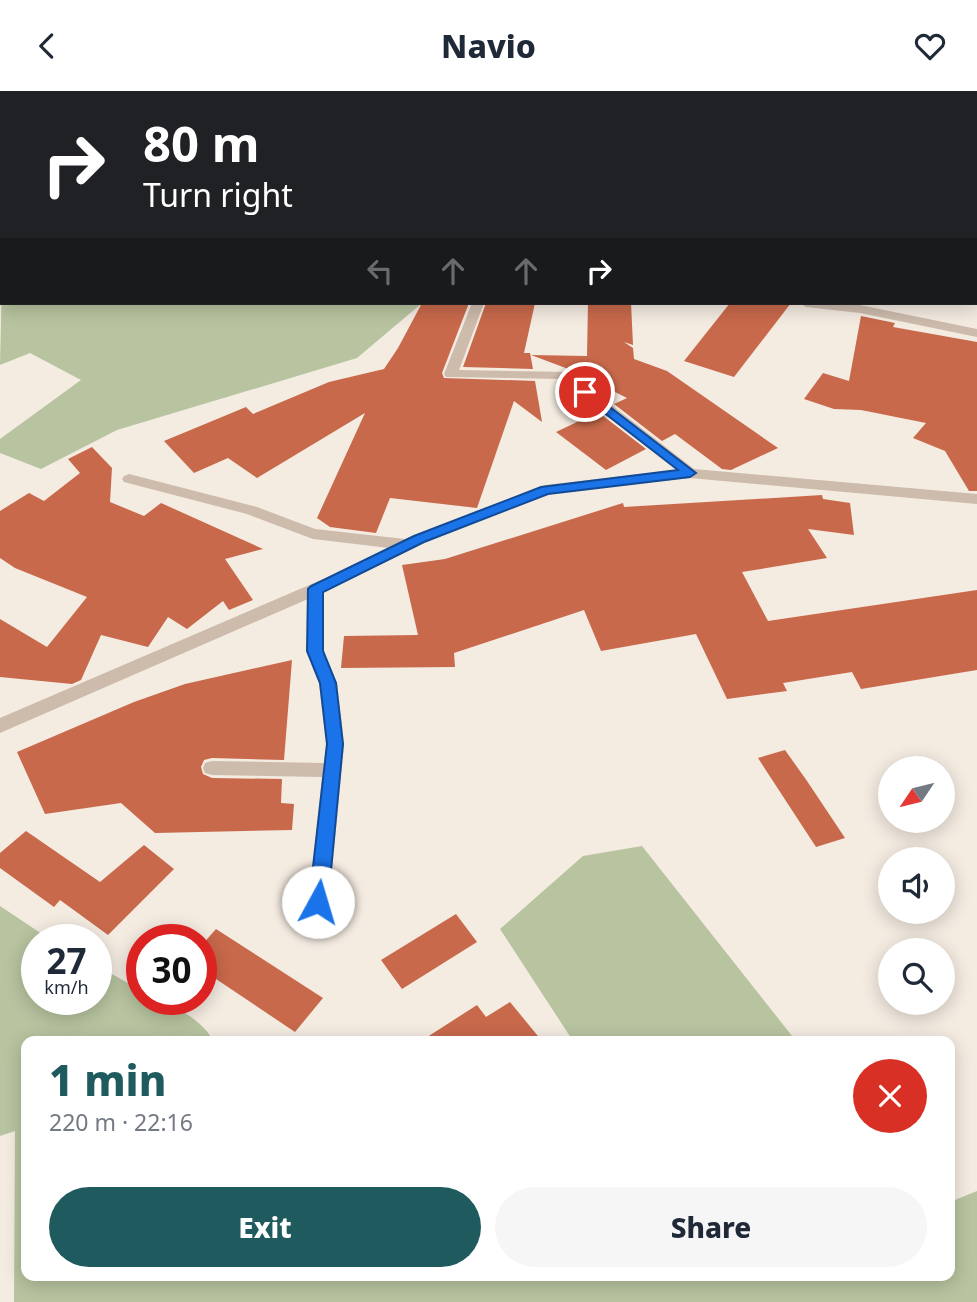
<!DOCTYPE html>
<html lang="en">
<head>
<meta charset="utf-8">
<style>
	body { margin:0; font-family:"Noto Sans",sans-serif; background:#f6f6f7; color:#1f2937; height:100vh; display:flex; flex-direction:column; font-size:26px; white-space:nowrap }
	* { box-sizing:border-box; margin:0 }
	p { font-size:23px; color:#747a83 }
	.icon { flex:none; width:38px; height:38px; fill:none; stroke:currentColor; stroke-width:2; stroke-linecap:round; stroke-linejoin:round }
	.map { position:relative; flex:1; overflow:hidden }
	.sheet { position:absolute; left:21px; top:945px; width:934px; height:245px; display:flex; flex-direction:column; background:#fff; border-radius:14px; box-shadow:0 4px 18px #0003 }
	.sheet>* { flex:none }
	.top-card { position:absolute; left:0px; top:0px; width:978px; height:214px; box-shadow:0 4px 18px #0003; background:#202124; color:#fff; overflow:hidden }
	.needle { width:46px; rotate:235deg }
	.controls { position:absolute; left:878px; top:665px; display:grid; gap:14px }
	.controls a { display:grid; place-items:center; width:77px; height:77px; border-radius:50%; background:#fff; box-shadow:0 4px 18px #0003; font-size:35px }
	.speed { position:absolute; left:21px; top:833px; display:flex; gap:14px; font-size:35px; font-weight:700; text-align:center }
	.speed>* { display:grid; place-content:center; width:91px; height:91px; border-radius:50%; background:#fff; box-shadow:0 4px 18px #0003; line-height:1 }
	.speed small { font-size:18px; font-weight:400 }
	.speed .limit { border:10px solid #d22; background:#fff; color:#111 }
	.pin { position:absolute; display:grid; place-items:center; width:60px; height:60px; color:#fff; margin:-30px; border:4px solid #fff; border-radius:50%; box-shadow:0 2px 7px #0007 }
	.me { position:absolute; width:77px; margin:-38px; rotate:6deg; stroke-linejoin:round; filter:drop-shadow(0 0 5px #0008) }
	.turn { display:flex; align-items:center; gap:24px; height:147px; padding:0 28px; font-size:32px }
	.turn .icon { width:91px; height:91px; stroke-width:2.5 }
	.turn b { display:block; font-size:49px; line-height:60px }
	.lanes { display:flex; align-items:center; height:66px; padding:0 28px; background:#0003; justify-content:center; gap:35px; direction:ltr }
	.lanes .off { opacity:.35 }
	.round { display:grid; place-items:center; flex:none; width:74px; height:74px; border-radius:37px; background:#f6f6f7 }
	.summary { display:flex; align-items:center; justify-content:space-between; height:119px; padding:0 28px }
	h1 { font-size:42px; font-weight:800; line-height:52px; color:#1f5a5e }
	.primary-button { display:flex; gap:14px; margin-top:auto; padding:14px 28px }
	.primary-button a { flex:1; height:80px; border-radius:42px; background:#1f5a5e; color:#fff; font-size:28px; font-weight:800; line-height:80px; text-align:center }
	.primary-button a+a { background:#f6f6f7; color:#1f2937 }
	header { display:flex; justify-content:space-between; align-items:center; height:91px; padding:0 28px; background:#fff; font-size:32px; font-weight:800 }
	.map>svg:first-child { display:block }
	.green { fill:#b8c4a0 }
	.building { fill:#c8694b }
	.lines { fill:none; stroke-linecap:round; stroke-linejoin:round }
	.minor { fill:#cdbbac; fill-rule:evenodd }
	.route { fill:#1a73e8; stroke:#114b97; stroke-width:2 }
</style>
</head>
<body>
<header><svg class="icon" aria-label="back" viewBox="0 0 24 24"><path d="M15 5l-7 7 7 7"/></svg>Navio<svg class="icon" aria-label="heart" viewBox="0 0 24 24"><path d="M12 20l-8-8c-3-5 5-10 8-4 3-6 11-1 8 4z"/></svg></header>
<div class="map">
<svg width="977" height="1211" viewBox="0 0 977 1211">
	<rect width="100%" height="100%" fill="#f4ebe1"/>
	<path class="green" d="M2,188V212L421,213L357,267L117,339L41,378L0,362V348L81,289L30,262L0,274Z
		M642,755L796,950H573L500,838L583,765Z
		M0,815L51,849H37V908H96V874L142,900V908C166,908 203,928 213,950H26V1185H950V1111L977,1100V1211H14L15,1040L0,1045Z"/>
	<path class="building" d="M422,212H469L442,282L444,287L535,290L542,331L514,310L477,417L390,407L376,442L330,436L317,427L365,322L257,387L228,367L194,382L164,350L246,316L253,323L329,291L384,278L398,257Z
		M486,212H535L524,262H530L533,278L463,276Z
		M588,212H631L633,254L624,251L633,257L634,268L667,280L778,357L731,379L722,378L675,343L662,350L614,313L627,307L571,279L531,264L587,265Z
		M730,212H791L734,286L684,270Z
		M861,225L895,232L893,236L977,251V400H969L945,360L913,347L926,332L861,319L834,318L804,308L823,282L849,290Z
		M598,321L646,358L606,379L556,341Z
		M92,356L112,377L110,411L144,425L161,412L263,458L225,468L253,509L229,519L223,510L187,538L168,526L148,556L101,544L81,589L72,593L0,586V528L47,556L87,506L15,477L0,467V420L29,402L44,410L80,382L68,368Z
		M822,404L823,408L850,412L854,444L808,438L827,467L742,481L768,530L977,499V579L861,598L852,581L783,592L787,600L727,608L696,543L601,560L584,519L454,562L455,576L341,577L344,545L418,544L402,474L445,468L623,412L624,416Z
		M292,569L284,669L212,667L204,669L201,676L203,683L212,687L282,688L281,712L294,713L292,739L155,742L121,712L45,723L17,661L134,611L185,593Z
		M785,659L807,690L845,747L816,756L758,667Z
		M26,740L100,791L144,754L174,778L108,844L60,809L54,816L0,777V762Z
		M456,823L477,851L402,898L381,869Z
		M216,838L323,907L295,941L201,878V855Z
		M510,911L542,950H421L477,914L486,926Z"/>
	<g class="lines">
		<path class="minor" d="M567,0H577L578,2H568Z
			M764,0H785L786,2H765Z
			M976,68H977V74H976Z
			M976,151H977V159H976Z
			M472,212H484L459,279L569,281L694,378L977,403V413L690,387L547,403L424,452L324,501L323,560L337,592L344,653L329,811L326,817L319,820L312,817L309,811L322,686L212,684L205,682L203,677L205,672L212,670L324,672L326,653L319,592L307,560L308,508L0,642V627L349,477L389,457L313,448L247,423L124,391L122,388L124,385L129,383L257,416L315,438L405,448L545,394L677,379L561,288L446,286L444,283Z
			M800,212L860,214L977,238V246L860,222L806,216Z"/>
	</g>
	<path class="route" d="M585,297L696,382L690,386L548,403L424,451L323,501V560L336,592L343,653L328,811L325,817L318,819L312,817L309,811L327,653L320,592L307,560L308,498L311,495L414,445L541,396L678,379L580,303L579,301Z"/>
</svg>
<div class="controls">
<a><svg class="needle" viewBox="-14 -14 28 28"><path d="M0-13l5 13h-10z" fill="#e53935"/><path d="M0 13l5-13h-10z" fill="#747a83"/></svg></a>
<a><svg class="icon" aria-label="sound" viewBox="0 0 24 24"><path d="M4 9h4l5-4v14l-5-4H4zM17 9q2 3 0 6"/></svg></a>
<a><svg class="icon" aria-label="search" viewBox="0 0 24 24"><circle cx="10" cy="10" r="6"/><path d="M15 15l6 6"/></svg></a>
</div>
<div class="speed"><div>27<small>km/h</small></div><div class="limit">30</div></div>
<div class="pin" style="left:585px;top:301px;background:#d93025"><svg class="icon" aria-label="arrive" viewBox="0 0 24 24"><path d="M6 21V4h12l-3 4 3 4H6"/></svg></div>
<svg class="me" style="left:318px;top:811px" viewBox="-20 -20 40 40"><circle r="19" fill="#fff"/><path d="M0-13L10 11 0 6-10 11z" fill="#1a73e8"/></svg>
<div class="top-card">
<div class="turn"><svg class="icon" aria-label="right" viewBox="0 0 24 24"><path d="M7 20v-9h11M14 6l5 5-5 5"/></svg><div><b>80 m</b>Turn right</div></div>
<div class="lanes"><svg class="icon off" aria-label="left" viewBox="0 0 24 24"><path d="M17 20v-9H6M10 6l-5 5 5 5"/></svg><svg class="icon off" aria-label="ahead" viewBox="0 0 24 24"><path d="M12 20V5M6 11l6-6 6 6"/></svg><svg class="icon off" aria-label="ahead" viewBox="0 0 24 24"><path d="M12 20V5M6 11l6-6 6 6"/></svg><svg class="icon" aria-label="right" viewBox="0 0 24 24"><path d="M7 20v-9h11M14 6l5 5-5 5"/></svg></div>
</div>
<section class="sheet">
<div class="summary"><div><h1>1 min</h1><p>220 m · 22:16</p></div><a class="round" style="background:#d93025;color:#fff"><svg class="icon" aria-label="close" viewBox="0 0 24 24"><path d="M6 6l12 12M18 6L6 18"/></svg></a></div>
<div class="primary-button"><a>Exit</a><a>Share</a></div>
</section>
</div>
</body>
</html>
